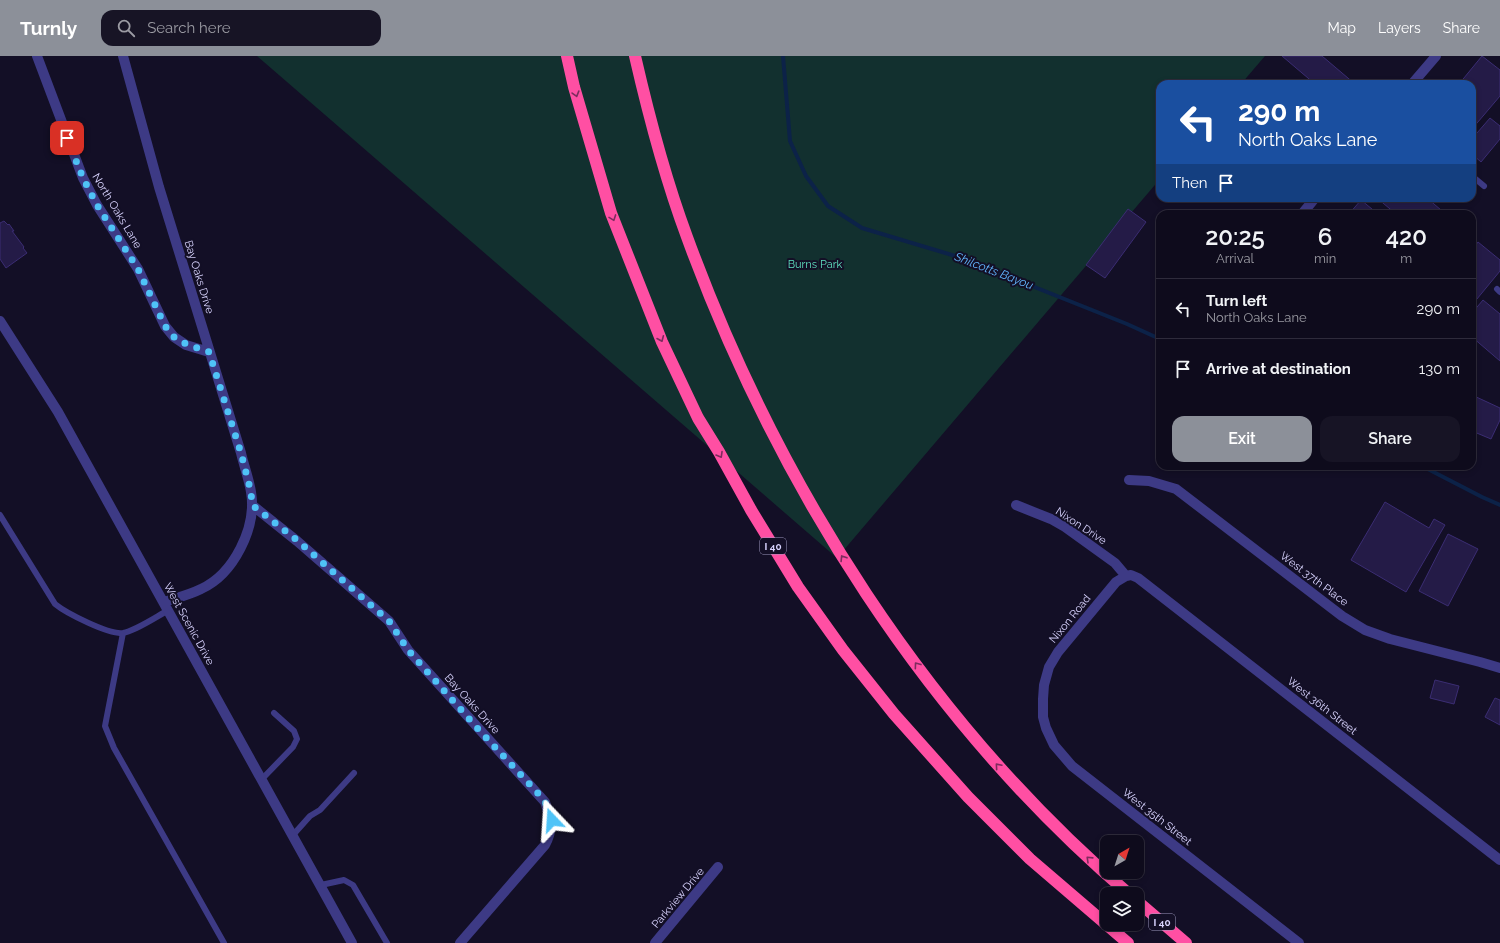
<!DOCTYPE html>
<html lang="en">
<head>
<meta charset="utf-8">
<style>
	body { margin:0; font-family:Raleway,sans-serif; background:#171425; color:#f1f3f6; height:100vh; display:flex; flex-direction:column; font-size:15px; white-space:nowrap }
	* { box-sizing:border-box; margin:0 }
	p { font-size:13px; color:#9b9ba3 }
	.icon { flex:none; width:22px; height:22px; fill:none; stroke:currentColor; stroke-width:2; stroke-linecap:round; stroke-linejoin:round }
	.map { position:relative; flex:1; overflow:hidden }
	.panel { position:absolute; left:1156px; top:154px; width:320px; height:260px; display:flex; flex-direction:column; background:#0e0b1c; border-radius:12px; box-shadow:0 2px 6px #0003,0 0 0 1px #2e2b3b }
	.panel>* { flex:none }
	.banner { position:absolute; left:1156px; top:24px; width:320px; height:122px; border-radius:12px; box-shadow:0 2px 6px #0003,0 0 0 1px #2e2b3b; background:#1a4fa0; color:#fff; overflow:hidden }
	.needle { width:26px; rotate:39deg }
	.tools { position:absolute; left:1100px; top:779px; display:grid; gap:8px }
	.tools a { display:grid; place-items:center; width:44px; height:44px; border-radius:8px; background:#0e0b1c; box-shadow:0 2px 6px #0003,0 0 0 1px #2e2b3b; font-size:20px }
	.pin { position:absolute; display:grid; place-items:center; width:34px; height:34px; color:#fff; margin:-17px; border-radius:8px; box-shadow:0 2px 6px #0006 }
	.me { position:absolute; width:44px; margin:-22px; rotate:340deg; stroke-linejoin:round; filter:drop-shadow(0 0 3px #0008) }
	.turn { display:flex; align-items:center; gap:14px; height:84px; padding:0 16px; font-size:18px }
	.turn .icon { width:52px; height:52px; stroke-width:2.5 }
	.turn b { display:block; font-size:28px; line-height:34px }
	.then { display:flex; align-items:center; height:38px; padding:0 16px; background:#0003; gap:8px; font-size:15px }
	.eta { display:flex; justify-content:space-evenly; align-items:center; height:68px; text-align:center }
	.eta b { font-size:24px; font-weight:600; line-height:28px }
	.cta { display:flex; gap:8px; margin-top:auto; padding:8px 16px }
	.cta a { flex:1; height:46px; border-radius:12px; background:#8c9099; color:#fff; font-size:16px; font-weight:600; line-height:46px; text-align:center }
	.cta a+a { background:#171425; color:#f1f3f6 }
	ul { padding:0; list-style:none }
	li { display:flex; align-items:center; gap:12px; height:60px; padding:0 16px; border-top:1px solid #2e2b3b }
	li div { flex:1 }
	li b { display:block; font-size:15px }
	li em { font-style:normal }
	header { display:flex; align-items:center; gap:24px; box-sizing:border-box; height:56px; padding:0 20px; background:#8c9099; color:#fff }
	header strong { font-size:19px }
	nav { display:flex; gap:22px; margin-inline-start:auto; font-size:14px }
	.search { width:280px; height:36px; background:#171425; display:flex; align-items:center; gap:10px; box-sizing:border-box; padding:0 14px; border-radius:12px; color:#9b9ba3; font-size:15px }
	.map>svg:first-child { display:block }
	.green { fill:#12302f }
	.lines { fill:none; stroke-linecap:round; stroke-linejoin:round }
	.stream { stroke:#0c2248; stroke-width:4 }
	.building { fill:#241b47; stroke:#3b2d73 }
	.lane { stroke:#3d3a85; stroke-width:6 }
	.street { stroke:#3d3a85; stroke-width:10 }
	.highway { stroke:#ff4fa3; stroke-width:12 }
	.oneway { stroke:#7d2c5e }
	.route { stroke:#4fc3f7; stroke-width:7; stroke-dasharray:0 12.6 }
	.labels { text-anchor:middle; dominant-baseline:central; stroke-width:4; stroke-linejoin:round; paint-order:stroke }
	.shield { fill:#130f26; stroke:#9e99be; stroke-width:1 }
	.shield-label { font-size:10px; font-weight:bold; fill:#d9d4ff }
	.street-label { font-size:11px; fill:#d9d4ff; stroke:#130f26 }
	.park-label { font-size:11px; fill:#5fe0c0; stroke:#130f26 }
	.water-label { font-size:12px; font-style:italic; fill:#62b6ff; stroke:#130f26 }
</style>
</head>
<body>
<header>
<strong>Turnly</strong>
<div class="search"><svg class="icon" aria-label="search" viewBox="0 0 24 24"><circle cx="10" cy="10" r="6"/><path d="M15 15l6 6"/></svg>Search here</div>
<nav><a>Map</a><a>Layers</a><a>Share</a></nav>
</header>
<div class="map">
<svg width="1500" height="887" viewBox="0 0 1500 887">
	<rect width="100%" height="100%" fill="#130f26"/>
	<path class="green" d="M257,0H1265L1241,28H1160V123L837,502Z"/>
	<g class="lines">
		<path class="stream" d="M783,0L790,85L806,120L828,150L862,172L962,202L1127,268L1160,283
			M1422,410L1482,441L1500,449"/>
	</g>
	<path class="building" d="M1282,0H1322L1355,28H1315Z
		M1482,0L1500,14V40L1472,73V28H1459Z
		M1490,62L1500,70V83L1481,106L1472,98V73L1477,77Z
		M1377,142H1427L1441,154L1437,158H1396Z
		M1361,144L1378,158H1349Z
		M1128,153L1146,166L1105,222L1086,209Z
		M4,165L8,169L9,168L14,175H12L24,191L23,192L27,197L6,212L0,203V167Z
		M1478,186L1500,204V215L1472,249V194Z
		M1483,244L1500,258V305L1472,281V257Z
		M1472,339L1500,352V364L1491,383L1472,375Z
		M1385,446L1429,472L1434,463L1445,469L1406,536L1351,504Z
		M1448,478L1478,493L1448,550L1419,535Z
		M1435,624L1459,630L1454,648L1430,642Z
		M1495,642L1500,644V669L1485,661Z"/>
	<g class="lines">
		<path class="lane" d="M1472,120L1484,130
			M1497,233L1500,236
			M0,459L55,548C66,557 109,579 123,577C135,575 156,561 167,555
			M123,577L105,670L114,692L224,887
			M262,723L293,691L297,683L294,675L274,657
			M293,779L310,760L320,754L354,717
			M321,829L344,824L353,829L387,887"/>
		<path class="street" d="M37,0L83,122L97,149L138,213L165,270L174,281L186,289L209,296
			M123,0L159,131L241,397C244,410 249,423 251,436C257,471 234,518 201,533C189,539 176,542 164,546
			M1412,28L1436,0
			M1302,158L1315,142
			M0,265L58,356L352,887
			M1129,424L1149,425L1176,433L1342,560L1365,574L1390,583L1480,606L1500,612
			M252,449L297,485L389,565L408,594L545,746C551,764 554,772 545,789L460,887
			M1016,449L1051,463L1065,471L1115,507L1126,520
			M1126,520L1116,526L1058,596L1049,611L1044,629L1043,643V661L1046,672L1054,689L1072,710L1299,887
			M1126,520L1131,519L1138,522L1500,804
			M655,887L718,811"/>
		<path class="highway" d="M567,0L574,31L611,157L662,286L698,362L719,396L751,454L798,531L843,594L894,658L968,741L1030,803L1128,887
			M635,0C649,61 665,122 687,181C778,430 927,665 1129,838
			M1137,845L1186,887"/>
	</g>
	<defs><path id="oneway-chevron" d="M-2-3.5L2.5 0L-2 3.5" fill="none" stroke-width="1.6" stroke-linecap="round" stroke-linejoin="round"/></defs>
	<g class="oneway">
		<use href="#oneway-chevron" transform="translate(576 38) rotate(74)"/>
		<use href="#oneway-chevron" transform="translate(613 162) rotate(70)"/>
		<use href="#oneway-chevron" transform="translate(661 283) rotate(67)"/>
		<use href="#oneway-chevron" transform="translate(720 399) rotate(60)"/>
		<use href="#oneway-chevron" transform="translate(843 502) rotate(-122)"/>
		<use href="#oneway-chevron" transform="translate(917 609) rotate(-126)"/>
		<use href="#oneway-chevron" transform="translate(998 710) rotate(-131)"/>
		<use href="#oneway-chevron" transform="translate(1089 803) rotate(-136)"/>
	</g>
	<g class="lines">
		<path class="route" d="M67,82L83,122L97,149L138,213L165,270L174,281L186,288L209,296L241,397L251,436L252,449L298,485L389,565L408,594L479,674L537,736L545,746L552,764"/>
	</g>
	<g class="labels">
		<g class="shield">
			<rect x="760" y="482" width="26" height="16" rx="3"/>
			<rect x="1149" y="858" width="26" height="16" rx="3"/>
		</g>
		<g class="shield-label">
			<text x="773" y="490">I 40</text>
			<text x="1162" y="866">I 40</text>
		</g>
		<g class="street-label">
			<text transform="translate(117 155) rotate(59)">North Oaks Lane</text>
			<text transform="translate(199 221) rotate(73)">Bay Oaks Drive</text>
			<text transform="translate(1081 470) rotate(33)">Nixon Drive</text>
			<text transform="translate(1314 523) rotate(37)">West 37th Place</text>
			<text transform="translate(1070 563) rotate(-51)">Nixon Road</text>
			<text transform="translate(189 568) rotate(61)">West Scenic Drive</text>
			<text transform="translate(472 648) rotate(48)">Bay Oaks Drive</text>
			<text transform="translate(1322 650) rotate(38)">West 36th Street</text>
			<text transform="translate(1157 761) rotate(38)">West 35th Street</text>
			<text transform="translate(678 842) rotate(-50)">Parkview Drive</text>
		</g>
		<g class="park-label">
			<text x="815" y="208">Burns Park</text>
		</g>
		<g class="water-label">
			<text transform="translate(994 215) rotate(21)">Shilcotts Bayou</text>
		</g>
	</g>
</svg>
<div class="tools">
<a><svg class="needle" viewBox="-14 -14 28 28"><path d="M0-13l5 13h-10z" fill="#e53935"/><path d="M0 13l5-13h-10z" fill="#9b9ba3"/></svg></a>
<a><svg class="icon" aria-label="layers" viewBox="0 0 24 24"><path d="M12 4l9 5-9 5-9-5zM3 14l9 5 9-5"/></svg></a>
</div>
<div class="pin" style="left:67px;top:82px;background:#d93025"><svg class="icon" aria-label="arrive" viewBox="0 0 24 24"><path d="M6 21V4h12l-3 4 3 4H6"/></svg></div>
<svg class="me" style="left:552px;top:764px" viewBox="-20 -20 40 40"><path d="M0-17L14 15 0 8-14 15z" fill="#4fc3f7" stroke="#fff" stroke-width="4"/></svg>
<div class="banner">
<div class="turn"><svg class="icon" aria-label="left" viewBox="0 0 24 24"><path d="M17 20v-9H6M10 6l-5 5 5 5"/></svg><div><b>290 m</b>North Oaks Lane</div></div>
<div class="then">Then<svg class="icon" aria-label="arrive" viewBox="0 0 24 24"><path d="M6 21V4h12l-3 4 3 4H6"/></svg></div>
</div>
<section class="panel">
<div class="eta">
<div><b>20:25</b><p>Arrival</p></div>
<div><b>6</b><p>min</p></div>
<div><b>420</b><p>m</p></div>
</div>
<ul>
<li><svg class="icon" aria-label="left" viewBox="0 0 24 24"><path d="M17 20v-9H6M10 6l-5 5 5 5"/></svg><div><b>Turn left</b><p>North Oaks Lane</p></div><em>290 m</em></li>
<li><svg class="icon" aria-label="arrive" viewBox="0 0 24 24"><path d="M6 21V4h12l-3 4 3 4H6"/></svg><div><b>Arrive at destination</b></div><em>130 m</em></li>
</ul>
<div class="cta"><a>Exit</a><a>Share</a></div>
</section>
</div>
</body>
</html>
